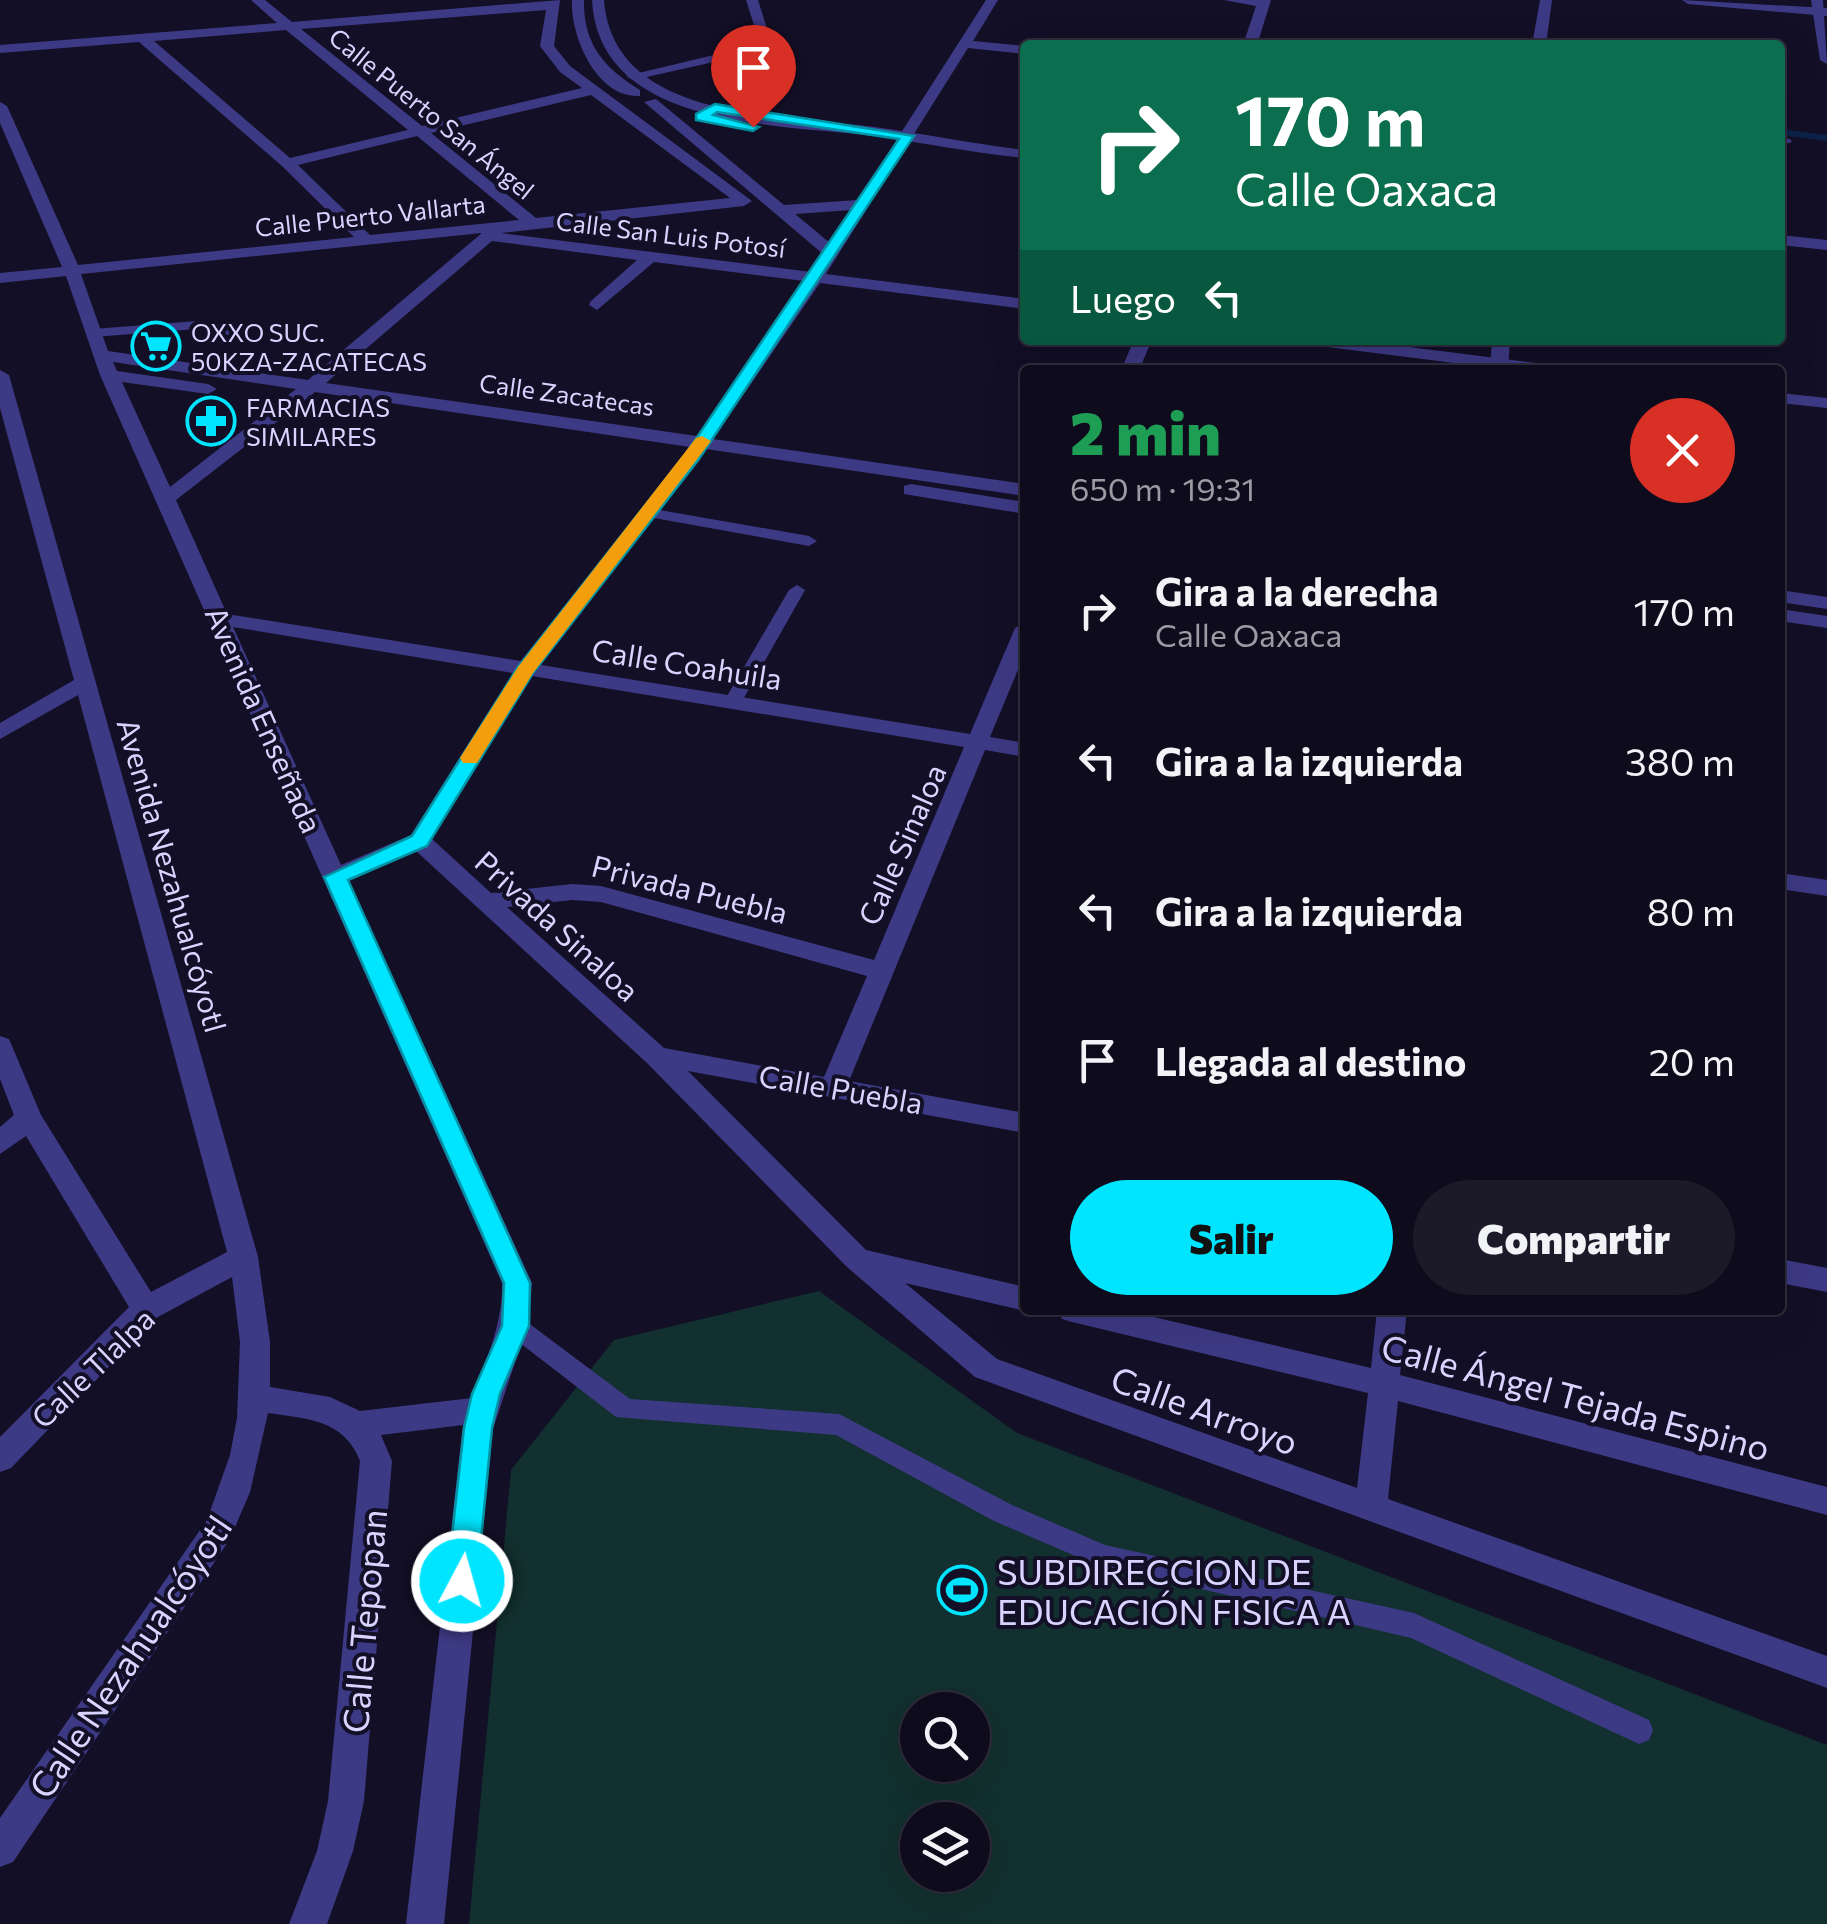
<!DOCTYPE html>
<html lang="es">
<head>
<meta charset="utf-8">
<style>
	body { margin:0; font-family:Commissioner,sans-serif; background:#1c1929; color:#f1f3f6; height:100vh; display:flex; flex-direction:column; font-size:38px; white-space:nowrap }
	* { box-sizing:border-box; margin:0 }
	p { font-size:32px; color:#9b9ba3 }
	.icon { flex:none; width:55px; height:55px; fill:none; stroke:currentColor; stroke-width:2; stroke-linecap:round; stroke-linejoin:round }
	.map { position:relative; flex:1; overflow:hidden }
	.details { position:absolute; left:1020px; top:365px; width:765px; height:950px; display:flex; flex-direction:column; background:#0e0b1c; border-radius:10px; box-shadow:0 10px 40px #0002,0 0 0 2px #2e2b3b }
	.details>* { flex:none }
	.banner { position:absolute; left:1020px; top:40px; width:765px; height:305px; border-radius:10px; box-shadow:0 10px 40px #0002,0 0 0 2px #2e2b3b; background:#0b6e4f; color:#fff; overflow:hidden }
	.controls { position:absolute; left:900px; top:1692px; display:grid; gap:20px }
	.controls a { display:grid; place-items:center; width:90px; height:90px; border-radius:50%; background:#0e0b1c; box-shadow:0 10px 40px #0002,0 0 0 2px #2e2b3b; font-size:50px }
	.pin { position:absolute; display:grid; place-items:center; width:85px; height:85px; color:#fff; margin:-102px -42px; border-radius:50% 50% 50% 0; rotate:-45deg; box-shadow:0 0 10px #0007 }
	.pin .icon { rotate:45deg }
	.me { position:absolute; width:110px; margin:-55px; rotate:6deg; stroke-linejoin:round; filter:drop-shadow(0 0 8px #0008) }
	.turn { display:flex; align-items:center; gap:35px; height:210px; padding:0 50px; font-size:45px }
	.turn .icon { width:130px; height:130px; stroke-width:2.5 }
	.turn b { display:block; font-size:70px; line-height:85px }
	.then { display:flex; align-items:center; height:95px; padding:0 50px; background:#0003; gap:20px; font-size:38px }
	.round { display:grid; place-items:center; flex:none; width:105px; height:105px; border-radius:52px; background:#1c1929 }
	.overview { display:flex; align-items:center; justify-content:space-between; height:170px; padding:0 50px }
	h1 { font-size:60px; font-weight:800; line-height:75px; color:#1e9e55 }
	.button { display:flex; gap:20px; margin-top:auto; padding:20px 50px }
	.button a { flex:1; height:115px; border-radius:60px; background:#00e5ff; color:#111; font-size:40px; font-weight:800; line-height:115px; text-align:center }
	.button a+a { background:#1c1929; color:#f1f3f6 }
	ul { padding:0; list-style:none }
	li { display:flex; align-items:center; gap:30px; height:150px; padding:0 50px }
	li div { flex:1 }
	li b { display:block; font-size:38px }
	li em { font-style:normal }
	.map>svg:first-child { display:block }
	.green { fill:#12302f; fill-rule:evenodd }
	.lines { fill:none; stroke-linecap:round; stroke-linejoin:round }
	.stream { stroke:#0c2248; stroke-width:6 }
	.service { fill:#3d3a85; fill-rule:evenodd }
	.minor { fill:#3d3a85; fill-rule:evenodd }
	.tertiary { fill:#3d3a85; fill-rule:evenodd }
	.route { fill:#00e5ff; stroke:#0095a6; stroke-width:2.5 }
	.slow { fill:#f59e0b }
	.labels { text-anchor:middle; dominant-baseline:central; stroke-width:8; stroke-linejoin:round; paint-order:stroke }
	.far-street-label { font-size:25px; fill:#d9d4ff; stroke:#130f26 }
	.far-poi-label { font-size:25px; fill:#d9d4ff; stroke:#130f26; text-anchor:start }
	.street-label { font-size:30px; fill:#d9d4ff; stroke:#130f26 }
	.near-street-label { font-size:35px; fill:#d9d4ff; stroke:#130f26 }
	.near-poi-label { font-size:35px; fill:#d9d4ff; stroke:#130f26; text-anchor:start }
</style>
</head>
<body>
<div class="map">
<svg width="1827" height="1924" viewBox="0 0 1827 1924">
	<rect width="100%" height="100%" fill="#130f26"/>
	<path class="green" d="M819,1291L1017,1433L1827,1745V1924H469L511,1470L614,1340ZM918,1710H972V1765H918ZM918,1820H972V1875H918Z"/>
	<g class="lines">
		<path class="stream" d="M1780,132L1827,138"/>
		<path class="service" d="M197,321L244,333L237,337L197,329L93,337L86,333L93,329Z
			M648,508L809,536L817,541L809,546L643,516V510Z
			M797,585L805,590L741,703L732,708L726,707L723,703L789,590Z
			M515,1316L523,1319L630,1399L839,1414L1012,1505L1105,1545L1414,1613L1649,1720L1653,1730L1649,1740L1639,1744L1411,1638L1094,1564L994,1521L836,1435L616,1417L507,1333L503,1326L507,1319Z"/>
		<path class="minor" d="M251,0H265L292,22L560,0L554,46L570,66L752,201L744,206L501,233L811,272L823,254L644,102L656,99L784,205L858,200L986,0H998L973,41L1025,46V54L968,48L826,274L1025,299V309L820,283L713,439L1025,484V496L706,449L541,665L970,734L1015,628L1025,622V653L990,737L1025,743V757L985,750L849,1081L1025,1113V1133L688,1071L866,1250L1025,1287V1310H1028L1025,1311L905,1283L997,1359L1357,1488L1368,1393L1072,1322L1062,1319L1057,1310H1124L1371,1368L1377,1310H1407L1400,1375L1827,1487V1515L1398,1401L1388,1499L1827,1656V1688L975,1377L847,1267L647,1063L416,851L349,881L532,1283L529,1320L493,1429L444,1924H406L463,1425L381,1435L392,1461L364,1801L353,1851L327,1924H289L317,1851L328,1801L360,1461C344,1419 307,1419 268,1413L250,1492L230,1539L13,1862L0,1867V1818L207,1520L230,1455L237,1418L240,1342L232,1277L156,1318L11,1468L0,1472V1437L129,1307L26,1136L0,1154V1127L14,1115L0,1079V1036L9,1039L41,1115L151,1292L227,1252L78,695L0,739V723L74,680L0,408V370L9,375L258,1257L270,1342V1387L330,1397L360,1411L472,1398C486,1359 503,1325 502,1283L100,375L66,276L0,283V273L62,267L0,123V102L7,106L78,265L354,237L282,166L139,42L0,53V45L277,23ZM546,10L540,46L560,72L582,88L422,126L301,29ZM286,30L408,130L290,158L154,41ZM591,95L730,198L536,218L431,133ZM417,136L519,220L370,235L298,165ZM852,210L830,243L795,214ZM482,233L308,380L108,351L81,274ZM492,241L637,260L591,301L589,305L597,310L654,262L804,281L697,436L326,383ZM113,362L296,389L170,487L122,382L208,394L217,389L208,384L117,371ZM315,392L690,447L521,661L227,614L176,500ZM233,627L513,673L411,835L341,865ZM532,676L964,747L874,960L601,886L572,884L491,893L432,839ZM572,900L601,902L867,976L824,1077L664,1048L507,907Z
			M746,0H758L783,79H773L763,51L633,80L626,76L760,44Z
			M1224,0H1271L1257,45H1243L1256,6Z
			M1682,0L1827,8V16L1688,4Z
			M1780,137L1790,139L1792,142L1780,145Z
			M1134,340H1152L1139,370H1121Z
			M1303,340H1353L1551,365L1560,370H1509L1312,345Z
			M1780,393L1827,398V408L1780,403Z
			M911,484L1025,502V514L904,494V486Z
			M1780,590L1827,597V609L1780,602Z
			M1780,609L1827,616V628L1780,621Z
			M1780,873L1827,880V896L1780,889Z
			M1780,1259L1827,1268V1292L1780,1283Z"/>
		<path class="tertiary" d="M572,0H584C583,44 604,68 640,90V96C597,99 570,36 572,0Z
			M592,0H604C613,122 784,115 874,127C925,134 974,144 1025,150V158C974,153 924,143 874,136C779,124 599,129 592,0Z
			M1540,0H1552L1546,45H1532Z
			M1811,0H1823L1827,64L1820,60Z
			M1780,235L1827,240V250L1780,245Z
			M1492,340H1510L1508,370H1490Z"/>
	</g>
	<path class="route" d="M715,104L914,136L699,459L533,673L427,846L348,880L530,1283L529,1326L500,1394L492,1428L477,1581L472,1591L462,1595L451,1591L447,1581L464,1428L472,1394L502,1326L504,1283L324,877L412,836L518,667L687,452L899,139L717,112L713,115L759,127L753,131L696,120V114Z"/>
	<path class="slow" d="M702,436L711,441L533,673L477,763H463L460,758L518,667L696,438Z"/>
	<defs>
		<g id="supermarket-ring" transform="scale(2.5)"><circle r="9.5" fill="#130f26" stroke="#00e5ff" stroke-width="1.5"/><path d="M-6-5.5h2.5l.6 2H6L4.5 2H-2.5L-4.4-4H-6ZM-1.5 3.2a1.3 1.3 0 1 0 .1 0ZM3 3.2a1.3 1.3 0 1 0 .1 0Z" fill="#00e5ff"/></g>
		<g id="pharmacy-ring" transform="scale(2.5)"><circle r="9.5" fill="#130f26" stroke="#00e5ff" stroke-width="1.5"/><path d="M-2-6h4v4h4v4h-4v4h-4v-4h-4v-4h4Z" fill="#00e5ff"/></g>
		<g id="stadium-ring" transform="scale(2.5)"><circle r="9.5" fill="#130f26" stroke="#00e5ff" stroke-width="1.5"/><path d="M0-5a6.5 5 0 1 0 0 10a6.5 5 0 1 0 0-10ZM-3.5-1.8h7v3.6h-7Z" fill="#00e5ff"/></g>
	</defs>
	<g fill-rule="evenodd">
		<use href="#supermarket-ring" x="156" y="346"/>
		<use href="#pharmacy-ring" x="211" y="421"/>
		<use href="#stadium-ring" x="962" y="1590"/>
	</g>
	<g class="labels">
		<g class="far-street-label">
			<text transform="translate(432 113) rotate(39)">Calle Puerto San Ángel</text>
			<text transform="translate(370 215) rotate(-6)">Calle Puerto Vallarta</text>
			<text transform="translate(671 234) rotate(7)">Calle San Luis Potosí</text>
			<text transform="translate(567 394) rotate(8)">Calle Zacatecas</text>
		</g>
		<g class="far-poi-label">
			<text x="191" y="332">OXXO SUC.<tspan x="191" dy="29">50KZA-ZACATECAS</tspan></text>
			<text x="246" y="407">FARMACIAS<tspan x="246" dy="29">SIMILARES</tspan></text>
		</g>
		<g class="street-label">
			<text transform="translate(687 663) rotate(9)">Calle Coahuila</text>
			<text transform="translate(265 719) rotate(66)">Avenida Enseñada</text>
			<text transform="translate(901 844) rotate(-66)">Calle Sinaloa</text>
			<text transform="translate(173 875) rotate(74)">Avenida Nezahualcóyotl</text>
			<text transform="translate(690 888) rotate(14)">Privada Puebla</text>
			<text transform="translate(558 925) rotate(42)">Privada Sinaloa</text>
			<text transform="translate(841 1088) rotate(10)">Calle Puebla</text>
			<text transform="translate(92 1367) rotate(-44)">Calle Tlalpa</text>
		</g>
		<g class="near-street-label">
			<text transform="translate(1576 1396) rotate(15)">Calle Ángel Tejada Espino</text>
			<text transform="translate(1205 1409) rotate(20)">Calle Arroyo</text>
			<text transform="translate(363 1621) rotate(-85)">Calle Tepopan</text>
			<text transform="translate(129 1656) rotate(-56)">Calle Nezahualcóyotl</text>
		</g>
		<g class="near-poi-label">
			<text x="997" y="1570">SUBDIRECCION DE<tspan x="997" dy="40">EDUCACIÓN FISICA A</tspan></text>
		</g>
	</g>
</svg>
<div class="controls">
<a><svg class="icon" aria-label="search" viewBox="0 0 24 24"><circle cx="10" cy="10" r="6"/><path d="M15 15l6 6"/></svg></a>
<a><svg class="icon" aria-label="layers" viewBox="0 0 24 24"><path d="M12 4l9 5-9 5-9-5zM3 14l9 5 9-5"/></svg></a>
</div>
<div class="pin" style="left:753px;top:127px;background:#d93025"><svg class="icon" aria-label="arrive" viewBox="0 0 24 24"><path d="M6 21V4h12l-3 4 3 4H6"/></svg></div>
<svg class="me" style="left:462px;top:1581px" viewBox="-20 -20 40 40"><circle r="17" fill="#00e5ff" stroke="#fff" stroke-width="3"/><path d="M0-11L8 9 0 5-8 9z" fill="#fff"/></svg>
<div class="banner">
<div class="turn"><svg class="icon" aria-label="right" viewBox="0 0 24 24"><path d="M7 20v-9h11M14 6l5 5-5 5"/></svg><div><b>170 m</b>Calle Oaxaca</div></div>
<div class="then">Luego<svg class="icon" aria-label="left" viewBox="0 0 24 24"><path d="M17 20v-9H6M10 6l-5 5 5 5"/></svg></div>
</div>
<section class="details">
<div class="overview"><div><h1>2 min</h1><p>650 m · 19:31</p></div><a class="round" style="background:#d93025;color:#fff"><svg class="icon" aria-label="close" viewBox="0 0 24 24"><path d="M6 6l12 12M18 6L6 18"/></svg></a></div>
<ul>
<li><svg class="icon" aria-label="right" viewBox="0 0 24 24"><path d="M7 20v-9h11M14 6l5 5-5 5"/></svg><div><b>Gira a la derecha</b><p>Calle Oaxaca</p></div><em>170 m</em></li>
<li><svg class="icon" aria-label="left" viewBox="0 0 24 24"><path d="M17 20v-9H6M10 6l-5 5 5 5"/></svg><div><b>Gira a la izquierda</b></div><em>380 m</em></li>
<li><svg class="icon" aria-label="left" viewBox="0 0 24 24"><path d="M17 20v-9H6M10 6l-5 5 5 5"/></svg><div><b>Gira a la izquierda</b></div><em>80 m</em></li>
<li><svg class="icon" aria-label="arrive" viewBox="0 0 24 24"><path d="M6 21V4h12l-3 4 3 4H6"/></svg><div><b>Llegada al destino</b></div><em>20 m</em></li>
</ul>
<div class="button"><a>Salir</a><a>Compartir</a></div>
</section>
</div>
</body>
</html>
